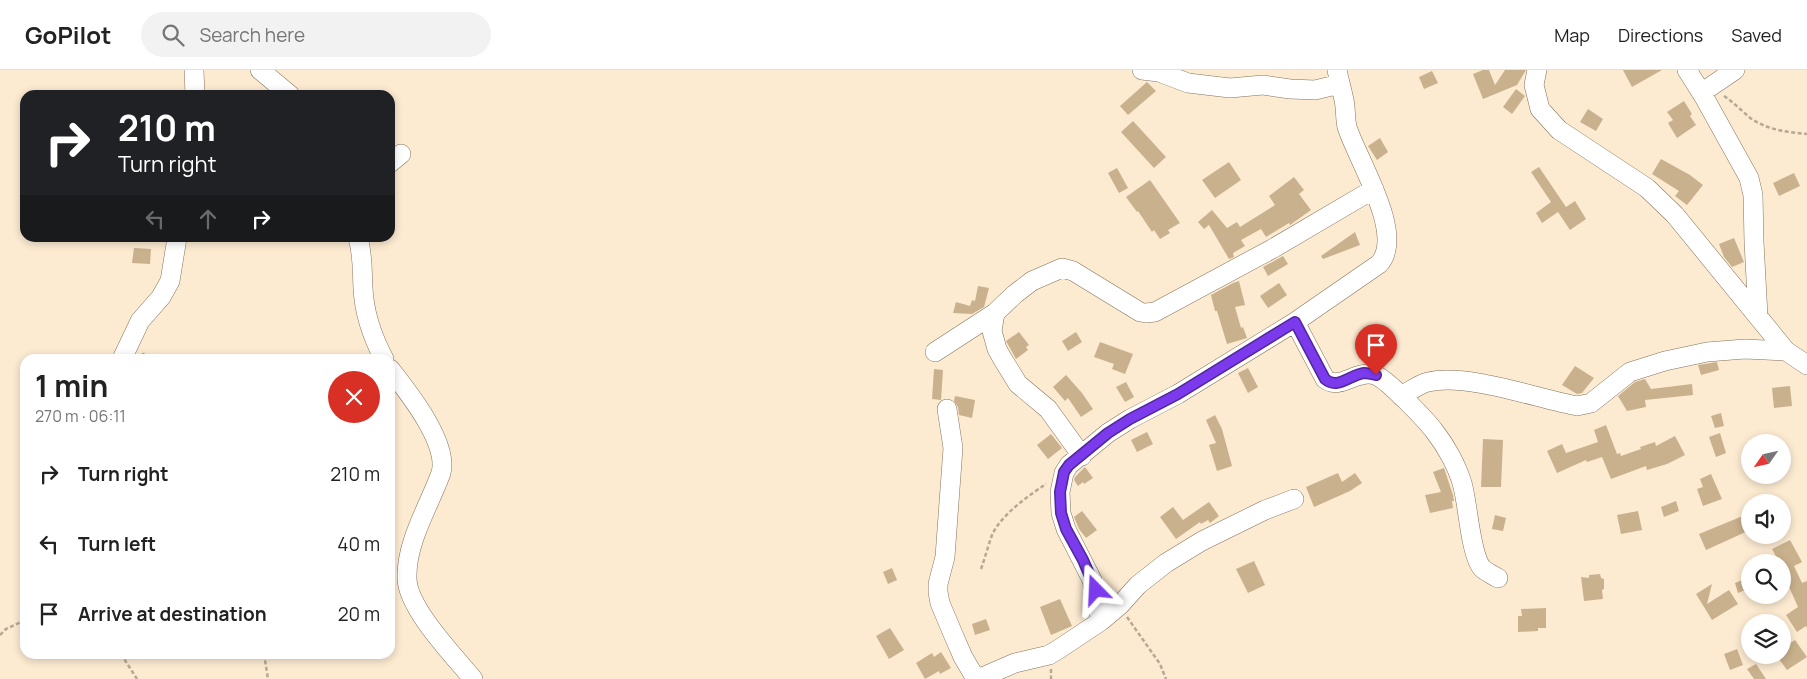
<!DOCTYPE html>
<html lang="en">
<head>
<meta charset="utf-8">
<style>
	body { margin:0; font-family:Manrope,sans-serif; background:#f2f2f2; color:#222; height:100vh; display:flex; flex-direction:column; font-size:19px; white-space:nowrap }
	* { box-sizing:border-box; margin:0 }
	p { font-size:16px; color:#767676 }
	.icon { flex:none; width:28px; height:28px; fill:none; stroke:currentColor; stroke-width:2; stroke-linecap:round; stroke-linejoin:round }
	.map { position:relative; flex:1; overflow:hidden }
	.details { position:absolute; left:20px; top:284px; width:375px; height:305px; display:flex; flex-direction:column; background:#fff; border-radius:15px; box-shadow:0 2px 8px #0003 }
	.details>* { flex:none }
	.banner { position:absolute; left:20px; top:20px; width:375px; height:152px; border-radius:15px; box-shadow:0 2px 8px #0003; background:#202124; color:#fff; overflow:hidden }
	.needle { width:32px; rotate:236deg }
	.buttons { position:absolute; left:1741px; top:364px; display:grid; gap:10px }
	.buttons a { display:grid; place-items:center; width:50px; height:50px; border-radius:50%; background:#fff; box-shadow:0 2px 8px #0003; font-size:25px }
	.pin { position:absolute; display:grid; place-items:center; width:42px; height:42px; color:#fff; margin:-51px -21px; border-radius:50% 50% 50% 0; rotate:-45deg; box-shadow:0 0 5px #0007 }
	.pin .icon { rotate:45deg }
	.me { position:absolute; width:55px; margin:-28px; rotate:339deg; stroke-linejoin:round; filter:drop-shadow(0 0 4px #0008) }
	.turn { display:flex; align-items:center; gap:18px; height:105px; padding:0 15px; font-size:22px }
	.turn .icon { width:65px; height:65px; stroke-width:2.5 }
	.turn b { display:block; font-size:35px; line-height:42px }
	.lanes { display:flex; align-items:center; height:48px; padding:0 15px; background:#0003; justify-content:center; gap:25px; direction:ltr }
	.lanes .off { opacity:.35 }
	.round { display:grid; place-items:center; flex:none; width:52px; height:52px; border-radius:26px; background:#f2f2f2 }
	.summary { display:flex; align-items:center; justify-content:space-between; height:85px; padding:0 15px }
	h1 { font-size:30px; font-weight:700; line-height:38px }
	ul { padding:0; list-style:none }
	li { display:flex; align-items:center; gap:15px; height:70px; padding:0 15px }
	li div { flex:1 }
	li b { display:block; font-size:19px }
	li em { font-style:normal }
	header { display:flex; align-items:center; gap:30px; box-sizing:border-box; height:70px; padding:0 25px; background:#fff; border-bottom:1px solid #e0e0e0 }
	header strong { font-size:24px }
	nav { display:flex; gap:28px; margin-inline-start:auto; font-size:18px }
	.search { width:350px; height:45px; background:#f2f2f2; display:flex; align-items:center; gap:12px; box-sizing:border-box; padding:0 18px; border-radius:28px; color:#767676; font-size:19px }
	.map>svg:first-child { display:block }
	.building { fill:#cab18d }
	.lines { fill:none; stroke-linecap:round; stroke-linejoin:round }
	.minor-casing { stroke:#82735c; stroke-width:20 }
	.path { stroke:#b6a894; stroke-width:2.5; stroke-dasharray:4 2.5; stroke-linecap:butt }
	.minor { stroke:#fff; stroke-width:19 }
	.route-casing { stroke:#51269a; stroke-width:12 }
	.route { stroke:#7c3aed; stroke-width:9 }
</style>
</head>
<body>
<header>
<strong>GoPilot</strong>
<div class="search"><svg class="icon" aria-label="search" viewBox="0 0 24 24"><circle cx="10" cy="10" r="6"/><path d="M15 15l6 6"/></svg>Search here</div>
<nav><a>Map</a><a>Directions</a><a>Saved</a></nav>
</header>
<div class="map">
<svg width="1807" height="609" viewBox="0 0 1807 609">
	<rect width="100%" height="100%" fill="#fcead1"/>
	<path class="building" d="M1483,0H1489L1495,15L1505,0H1526L1517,15L1483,29L1473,4Z
		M1623,0H1662L1632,17Z
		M1432,1L1438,13L1424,19L1419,7Z
		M1147,12L1156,21L1128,45L1120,36Z
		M1516,19L1525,26L1512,44L1503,37Z
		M1684,31L1692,44L1690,46L1696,55L1677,68L1668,53L1673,50L1667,42Z
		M1588,39L1603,49L1596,61L1580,52Z
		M1133,51L1166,87L1154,98L1121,62Z
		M1380,68L1388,82L1377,90L1368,76Z
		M1661,89L1690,105L1703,115L1687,135L1675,126L1679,121L1652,104Z
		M1229,92L1241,110L1215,128L1202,110Z
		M1539,97L1566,137L1575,131L1586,149L1570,160L1558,142L1542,153L1536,143L1551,132L1531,102Z
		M1117,98L1128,118L1119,123L1108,103Z
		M1794,103L1800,116L1779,126L1773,113Z
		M1294,107L1304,120L1299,124L1311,140L1290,155L1289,153L1266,167L1261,159L1241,170L1245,176L1233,183L1234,187L1229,189L1209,155L1204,159L1198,152L1212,140L1227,158L1237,152L1240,157L1275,135L1269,126Z
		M1150,110L1180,153L1168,160L1170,163L1160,169L1154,160L1152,162L1138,141L1137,142L1126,127Z
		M1355,162L1360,175L1323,189L1321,186Z
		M1734,168L1744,192L1732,197L1724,187L1719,174Z
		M134,178L151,179L150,194L132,193Z
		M1283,186L1288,194L1268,206L1263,197Z
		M1239,211L1245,235L1235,237L1241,258L1243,257L1247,268L1227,274L1217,241H1215L1211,225L1233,213Z
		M1279,213L1287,225L1268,238L1260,226Z
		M978,216L989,218L984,237L972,244L953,243L956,232L970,236L972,230L975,231Z
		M1019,262L1029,275L1026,277L1028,280L1016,289L1006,271Z
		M1076,262L1082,272L1068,281L1062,271Z
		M1100,272L1133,284L1125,304L1112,299L1114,294L1094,287Z
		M1717,292L1719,300L1701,305L1698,295Z
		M1575,296L1594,308L1582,323L1577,324L1562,315Z
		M1248,298L1258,317L1248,323L1238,303Z
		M934,299L943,300L941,330L932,329Z
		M1066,305L1082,323L1093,339L1081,347L1068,328L1065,331L1053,317Z
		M1645,309L1651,319L1692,314L1693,325L1645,330L1646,337L1627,341L1618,326L1635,312Z
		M1126,312L1134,327L1125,332L1116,317Z
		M1790,316L1792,336L1774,338L1772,318Z
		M955,326L975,330L972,348L959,345L958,337L954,331Z
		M1721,343L1724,356L1715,358L1711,346Z
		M1215,345L1222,359L1232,396L1217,401L1209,375L1216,373L1206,350Z
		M1606,355L1617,384L1620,383L1621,386L1641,379L1640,377L1655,372L1656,376L1675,366L1685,385L1667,394L1647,400L1646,396L1611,409L1602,387L1587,392L1586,390L1557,403L1547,381L1562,374L1566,383L1598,372L1594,360Z
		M1147,362L1153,374L1137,382L1131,370Z
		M1720,363L1726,383L1716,387L1709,367Z
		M1051,364L1062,378L1048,389L1037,375Z
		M1483,369L1503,370L1501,417H1481Z
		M1085,397L1093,408L1084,414L1083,412L1078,416L1074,410L1075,407Z
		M1444,398L1453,425L1454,431H1452L1453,438L1430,443L1425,425L1441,422L1433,402Z
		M1338,403L1342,412L1355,403L1362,413L1350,421L1314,437L1306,417Z
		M1711,404L1722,429L1703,436L1697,419L1703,417L1700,409Z
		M1676,431L1679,441L1664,447L1661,437Z
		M1209,432L1219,446L1210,453L1208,450L1201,454L1200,452L1176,469L1160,447L1173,437L1183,450Z
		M1082,441L1097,460L1086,468L1079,459L1074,447Z
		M1638,441L1642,460L1621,464L1617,445Z
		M1750,443V460L1706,480L1699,464Z
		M1495,445L1506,448L1503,461L1492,459Z
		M1790,470L1802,492L1794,496L1802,513L1807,511V558L1806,556L1797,562L1786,545L1798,537L1785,508H1787L1782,499V492H1779L1772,479Z
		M1254,491L1265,515L1248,523L1236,499Z
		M892,498L897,510L888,514L883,502Z
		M1600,504L1601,508L1604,509V519L1602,520L1603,529L1584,531L1581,507L1589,508V505Z
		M1750,507V518L1738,523L1735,513Z
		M1712,514L1707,534L1729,520L1738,534L1712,550L1696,524Z
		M1060,529L1072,556L1051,565L1040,537Z
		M1546,538V558H1538V561L1518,562V546H1522L1521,539Z
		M986,549L990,560L975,565L972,554Z
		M890,558L904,580L889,589L876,566Z
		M1795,570L1807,587L1787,600L1776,585H1782V578Z
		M1737,579L1743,595L1730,600L1724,584Z
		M941,582L951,598L940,604L939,601L925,609L916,593L932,583L934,587Z
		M1756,594L1766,609H1754L1747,599Z"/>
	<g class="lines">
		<g class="minor-casing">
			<path id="minor" d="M194,0L195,25
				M260,0L290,25
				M1142,0L1159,2L1188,13L1230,18L1263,15L1290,19L1315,20L1340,14
				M1537,0L1534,15L1540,39L1559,60L1647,118L1675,145L1786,281L1807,295
				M1687,0L1704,27L1749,108L1753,125L1754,172L1758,246
				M1710,17L1735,0
				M390,93L401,84
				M358,168C363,185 362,200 363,218C364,242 373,268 384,289
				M995,243L992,261L997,279L1002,288L1018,314L1048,339L1082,386
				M1295,252L1325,309C1340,321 1357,299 1375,305C1386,308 1427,351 1435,362C1446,376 1457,396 1462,413C1468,432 1470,484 1482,498C1486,502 1493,505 1498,508
				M935,282L995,243L1015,224L1032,211L1062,198L1073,201L1140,242L1146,243L1155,242L1272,179L1374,119
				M122,289L140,251L161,227L170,211L177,168
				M390,299C408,322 449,373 441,403C429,436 406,472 407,508C407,538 455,587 473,609
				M1401,326C1409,322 1419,314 1428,312C1468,303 1535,328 1577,336L1591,333L1630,302L1665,291L1707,282L1745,279L1786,281
				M947,339L953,378L945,487L938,514V522L940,533L953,564L963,587L976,609
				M1101,551L1092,510L1066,459L1061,443L1060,422L1064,403L1069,395L1108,363L1130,349L1178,324L1295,252L1379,194C1406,165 1357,89 1347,57C1345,48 1346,39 1344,30C1342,20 1339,10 1337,0
				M978,609L1015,593L1049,585L1059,579L1101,551L1120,535L1138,515L1166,493L1202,471L1265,440L1294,429"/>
		</g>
		<path class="path" d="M1724,26C1733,32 1741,40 1749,47C1766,60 1787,62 1807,64
			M143,283L145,289
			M981,499C985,488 988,476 992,465C1001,445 1028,426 1046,414
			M1127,547L1160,594L1166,609
			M0,565L6,559L25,550
			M121,584L137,609
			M264,584L268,609
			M1051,599V609"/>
		<use href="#minor" class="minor"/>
	</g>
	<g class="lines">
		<g class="route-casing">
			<path id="route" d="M1096,520L1083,490L1066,459L1061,443L1060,422L1064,402L1069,395L1108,363L1130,349L1178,324L1295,252L1325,309C1338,320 1349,305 1364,303C1367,303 1372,304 1376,305"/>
		</g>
		<use href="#route" class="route"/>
	</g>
</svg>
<div class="buttons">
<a><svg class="needle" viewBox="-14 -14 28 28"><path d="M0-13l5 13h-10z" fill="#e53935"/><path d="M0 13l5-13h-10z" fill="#767676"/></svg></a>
<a><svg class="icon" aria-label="sound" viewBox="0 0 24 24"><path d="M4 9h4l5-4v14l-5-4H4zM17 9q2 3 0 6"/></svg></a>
<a><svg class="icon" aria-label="search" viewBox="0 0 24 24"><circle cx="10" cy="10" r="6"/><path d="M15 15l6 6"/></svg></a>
<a><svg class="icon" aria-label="layers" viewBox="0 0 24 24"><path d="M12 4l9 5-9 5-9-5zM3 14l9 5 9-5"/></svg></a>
</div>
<div class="pin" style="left:1376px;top:305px;background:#d93025"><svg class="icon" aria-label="arrive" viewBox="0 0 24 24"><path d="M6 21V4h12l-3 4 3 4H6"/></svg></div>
<svg class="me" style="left:1096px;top:520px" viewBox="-20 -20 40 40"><path d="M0-17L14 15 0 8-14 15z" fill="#7c3aed" stroke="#fff" stroke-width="4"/></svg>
<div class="banner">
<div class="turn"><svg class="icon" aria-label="right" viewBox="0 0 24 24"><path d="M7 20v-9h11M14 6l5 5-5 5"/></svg><div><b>210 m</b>Turn right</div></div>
<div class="lanes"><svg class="icon off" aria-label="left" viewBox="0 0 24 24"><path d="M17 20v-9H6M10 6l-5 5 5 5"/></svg><svg class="icon off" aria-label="ahead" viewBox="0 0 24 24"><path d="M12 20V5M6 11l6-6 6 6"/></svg><svg class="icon" aria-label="right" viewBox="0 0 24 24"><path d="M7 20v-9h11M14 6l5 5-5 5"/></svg></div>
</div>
<section class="details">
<div class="summary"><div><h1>1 min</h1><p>270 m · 06:11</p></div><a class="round" style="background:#d93025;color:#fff"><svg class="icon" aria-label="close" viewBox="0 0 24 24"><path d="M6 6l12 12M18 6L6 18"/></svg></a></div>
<ul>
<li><svg class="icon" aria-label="right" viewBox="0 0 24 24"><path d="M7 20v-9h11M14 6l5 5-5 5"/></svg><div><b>Turn right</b></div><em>210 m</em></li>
<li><svg class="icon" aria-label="left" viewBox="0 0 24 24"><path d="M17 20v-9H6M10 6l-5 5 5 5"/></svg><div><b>Turn left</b></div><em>40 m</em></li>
<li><svg class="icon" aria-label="arrive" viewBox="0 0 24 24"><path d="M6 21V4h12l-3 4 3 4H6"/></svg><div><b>Arrive at destination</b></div><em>20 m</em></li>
</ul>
</section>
</div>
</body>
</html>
